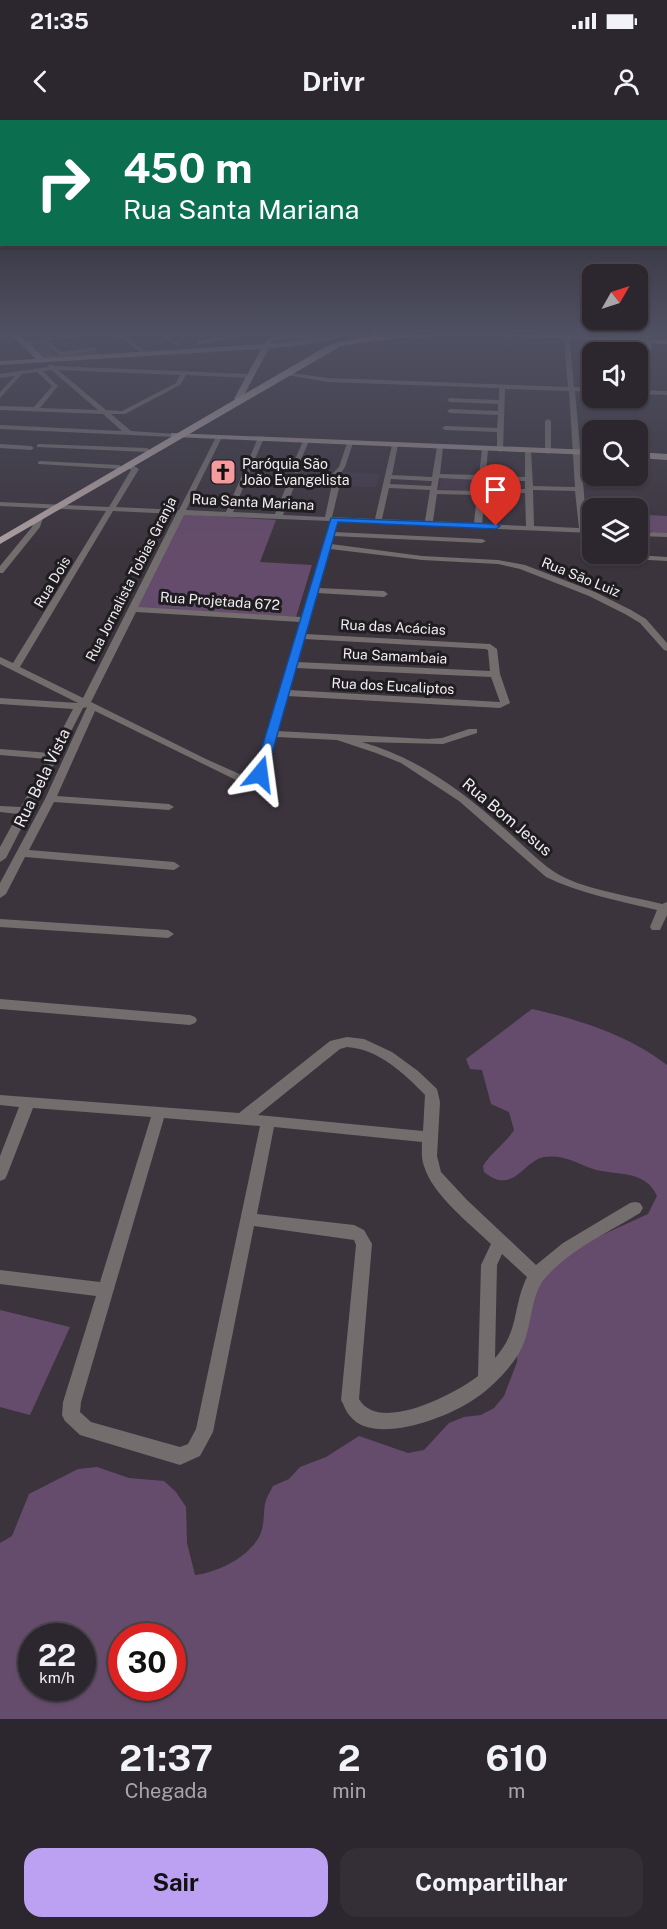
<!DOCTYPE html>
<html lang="pt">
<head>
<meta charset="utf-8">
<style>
	body { margin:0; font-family:"Public Sans",sans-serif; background:#342f36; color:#f1f3f6; height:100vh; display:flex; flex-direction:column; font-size:22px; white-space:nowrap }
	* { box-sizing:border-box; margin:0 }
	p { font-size:20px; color:#a6a5aa }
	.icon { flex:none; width:33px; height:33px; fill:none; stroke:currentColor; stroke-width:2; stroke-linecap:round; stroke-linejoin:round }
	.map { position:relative; height:1599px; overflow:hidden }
	.panel { display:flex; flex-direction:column; background:#2c272e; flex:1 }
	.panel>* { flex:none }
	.top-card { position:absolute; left:0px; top:0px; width:668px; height:126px; box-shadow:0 2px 4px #0004,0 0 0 2px #48444a; background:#0b6e4f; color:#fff; overflow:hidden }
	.needle { width:39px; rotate:51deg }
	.buttons { position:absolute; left:582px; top:144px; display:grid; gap:12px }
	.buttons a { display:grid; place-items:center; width:66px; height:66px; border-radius:12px; background:#2c272e; box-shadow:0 2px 4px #0004,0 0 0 2px #48444a; font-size:30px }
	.speed { position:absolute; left:18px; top:1503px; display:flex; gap:12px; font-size:30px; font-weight:700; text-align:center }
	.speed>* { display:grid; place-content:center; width:78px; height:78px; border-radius:50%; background:#2c272e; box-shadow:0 2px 4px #0004,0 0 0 2px #48444a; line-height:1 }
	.speed small { font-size:15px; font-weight:400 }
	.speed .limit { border:9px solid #d22; background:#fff; color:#111 }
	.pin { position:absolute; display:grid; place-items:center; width:51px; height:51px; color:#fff; margin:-62px -26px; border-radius:50% 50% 50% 0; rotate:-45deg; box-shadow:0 0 6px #0007 }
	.pin .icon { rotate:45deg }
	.me { position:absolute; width:66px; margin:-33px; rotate:16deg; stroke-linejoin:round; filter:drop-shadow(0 0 4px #0008) }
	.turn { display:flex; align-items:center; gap:21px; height:126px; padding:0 24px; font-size:27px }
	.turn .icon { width:78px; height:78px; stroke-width:2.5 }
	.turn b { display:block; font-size:42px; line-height:51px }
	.eta { display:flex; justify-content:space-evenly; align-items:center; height:102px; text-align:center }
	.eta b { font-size:36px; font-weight:700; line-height:42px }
	.action { display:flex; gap:12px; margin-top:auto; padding:12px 24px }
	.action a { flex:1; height:69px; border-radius:18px; background:#bca0f2; color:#111; font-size:24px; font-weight:700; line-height:69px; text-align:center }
	.action a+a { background:#342f36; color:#f1f3f6 }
	.status { display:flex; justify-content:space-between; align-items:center; height:42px; padding:0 30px; background:#2c272e; direction:ltr }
	.status svg { height:16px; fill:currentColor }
	header { display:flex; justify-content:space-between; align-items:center; height:78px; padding:0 24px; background:#2c272e; font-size:27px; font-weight:700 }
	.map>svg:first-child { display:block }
	.built { fill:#453948 }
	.education { fill:#423b4b }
	.green { fill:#664c6c; fill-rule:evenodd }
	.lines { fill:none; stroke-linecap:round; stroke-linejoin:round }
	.street { fill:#736d6d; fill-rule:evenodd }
	.secondary { fill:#958a8a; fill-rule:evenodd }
	.primary { fill:#afa1a1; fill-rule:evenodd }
	.wall { fill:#9b85a9 }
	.shaded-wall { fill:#7e6c89 }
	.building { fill:#b49bc4; stroke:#7e6c89; stroke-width:1.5 }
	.route { fill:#1a73e8; stroke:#114b97; stroke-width:1.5 }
	.labels { text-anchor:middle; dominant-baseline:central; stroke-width:6; stroke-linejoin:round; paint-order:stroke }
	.far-poi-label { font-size:14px; fill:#f1edf2; stroke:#201d21; text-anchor:start }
	.far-street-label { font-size:14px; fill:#f1edf2; stroke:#201d21 }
	.street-label { font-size:16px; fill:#f1edf2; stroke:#201d21 }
</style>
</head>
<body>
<div class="status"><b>21:35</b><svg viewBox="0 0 49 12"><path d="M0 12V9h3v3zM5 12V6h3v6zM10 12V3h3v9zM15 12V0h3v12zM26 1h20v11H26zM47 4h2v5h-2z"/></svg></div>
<header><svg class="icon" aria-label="back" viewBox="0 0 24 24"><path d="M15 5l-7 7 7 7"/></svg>Drivr<svg class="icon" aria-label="person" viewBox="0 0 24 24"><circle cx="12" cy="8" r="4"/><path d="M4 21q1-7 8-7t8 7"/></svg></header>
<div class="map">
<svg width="667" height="1599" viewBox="0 0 667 1599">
	<rect width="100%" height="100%" fill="#3b343d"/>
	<path class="built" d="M441,357L473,358V371L439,369Z"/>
	<path class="education" d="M343,352L379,354L376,367L340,366Z"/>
	<path class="green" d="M41,221L56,235L94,230L101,236L42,239L25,224Z
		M180,394L276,400L260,442L312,445L296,497L137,488Z
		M647,395L667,396V415L651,414Z
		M532,889C578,899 630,916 667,945V1599H0V1423L12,1416L29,1374L78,1349L97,1347L129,1358L164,1361L176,1372L186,1387L187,1423L195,1455C218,1452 247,1438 259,1417C265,1406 263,1395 265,1384C266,1378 270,1372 273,1366L289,1359L300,1347L326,1337L359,1316L408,1333L424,1330L449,1303L464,1297L481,1295L494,1288L504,1276L517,1242L518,1224L525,1181L544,1157L569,1134L591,1120L648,1094L657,1076C645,1049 617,1056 593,1049C576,1043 563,1034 544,1037C523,1041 513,1076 484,1052L483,1046C492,1032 505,1024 514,1010L509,992L491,984L482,950L470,949L466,939ZM32,1516H82V1568H32ZM122,1516H172V1568H122Z
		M0,1190L70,1207L30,1295L0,1287Z"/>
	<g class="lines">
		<path class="street" d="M15,211H30L0,217V213Z
			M91,211H105L48,221L62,232L95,227L97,230L61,236L42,222L23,225L20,223Z
			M111,211H118L145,231L140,232Z
			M153,211H160L181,225L176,226Z
			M192,211H199L212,220L207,221Z
			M563,211H569L574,267L592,268V272L575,271L587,408L592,409V413L337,402L334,412L482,419L486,421L482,423L333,416L331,424L422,436L498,440L525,445L595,472L631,490L646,499L667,523V531L664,530L640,503L625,494L589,476L520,449L498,444L422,440L330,429L318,468L384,471L388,474L384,477L317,473L305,514L490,524L497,529L500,554L510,583L500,588L287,576L277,611L428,619L442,618L469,609H477V613L443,624L362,622C418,638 462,671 505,709C521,723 536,739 553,751C579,769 631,776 662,784L667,782V795L660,810H652L650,807L657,790C620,781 581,774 546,757L459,681L401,643L376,633L337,620L276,617L265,654L259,661H238L95,591L57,676L169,684L174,687L169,690L54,682L29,730L174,742L180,746L174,750L25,737L6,774L0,778V763L45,679L87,587L83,588L6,738L0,742V727L18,694L0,692V686L21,687L47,639L0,635V629L50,633L73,589L0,584V578L78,583L0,544V537L13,543L106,391L0,386V382L109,387L131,350L126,345L129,343L139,349L116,387L179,390L216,317L219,315L222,317L186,390L226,392L258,318L261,316L264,318L233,392L275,394L288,362L292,360L296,362L283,395L325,397L332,364L336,362L340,364L332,397L375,399L392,325L395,323L398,325L392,355L432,357L437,327L440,325L443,327L440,354L479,355L482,329L485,327L488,329L486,355L525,357V331L528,329L531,331L533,366L575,367L569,271L505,269L503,330L500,332L497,330V312L445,310L442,308L445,306L497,308L498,295L450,293L447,291L450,289L498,291V284L450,282L447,280L450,278L499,280V268L328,262L281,254L284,252L328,258L568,267ZM439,358L479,360L478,371L437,370ZM391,359L430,361H432L431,366L390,364ZM486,360L525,361V369H485ZM389,368L430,370L425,401L382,399ZM533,370L575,371L579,408L534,406ZM485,373H525L526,406L482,404ZM437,374L477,375L474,403L433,401ZM113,391L176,394L83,578L20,547ZM184,395L330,401L301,497L138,487ZM136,492L300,502L255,653L252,656H244L206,639L91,582ZM304,519L485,529L488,530L490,551L297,542ZM296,548L491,557L500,582L289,570Z
			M50,244L54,246L250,254L253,256L250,258L186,255L180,265L125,294H111L131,311L176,314V316L174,317L0,309V305L122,311L103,294L0,290V286L34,287L52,266L37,252L22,254L0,278V272L15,256L0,258V254L48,247ZM51,250L98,290L40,288L58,266L43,251ZM58,250L180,255L176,263L122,291L106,290Z
			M638,270L667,271V275L638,274Z
			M548,299L551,301V332L548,334L545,332V301Z
			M306,319L309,321L299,344L301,352L295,353L293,344L303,321Z
			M350,321L353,323L345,347L339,356H333L332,354L339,347L347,323Z
			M0,324L31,326L34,328L31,330L0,328Z
			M39,324L147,328L150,330L147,332L37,327V325Z
			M40,341L119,345L122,347L119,349L38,344V342Z
			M36,396L43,398L40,407L3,453H0V446L32,407Z
			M638,412L667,413V417L638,416Z
			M621,434L667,437V441L631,439Z
			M0,799L168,810L174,814L168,818L0,807Z
			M0,879L190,895L195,897L197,900L195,903L190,905L0,889Z
			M347,917L364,919L392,932L418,951L437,969L440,982L437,1036L441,1052L467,1080L536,1145L563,1123L630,1083L635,1082L640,1083L643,1088L640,1093C609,1112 571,1129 546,1157C528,1176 534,1213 516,1238C504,1255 488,1271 470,1282C445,1298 373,1326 350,1296C346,1292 344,1285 341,1280L356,1125L354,1120L254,1106L213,1312L200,1336L180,1345L80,1315L65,1301L62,1295L63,1282L96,1176L0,1164V1150L100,1162L151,997L33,988L7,1055L5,1059L0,1061V1036L19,987L0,985V975L239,993L330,921ZM347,927C378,929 404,953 425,975L423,1011L258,995L340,929ZM164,998L260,1006L196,1309L188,1324L180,1327L91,1302L80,1292L81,1282ZM274,1007L422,1022C422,1030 421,1038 424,1046C432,1074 470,1104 491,1124L481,1145L478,1256C455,1274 379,1314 359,1279L372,1124L364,1110L354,1105L257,1094ZM502,1134L527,1157C512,1188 520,1210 495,1238L497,1145Z"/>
		<path class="secondary" d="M8,211H15L44,238L264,224L270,217L273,219L271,224L342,215L345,217L299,226L269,228L242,279L238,281L234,279L261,229L0,245V241L36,239Z
			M252,211H268L200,224L196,222Z
			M171,313L592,330V335L174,317H171Z
			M638,332L667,334V340L638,338Z"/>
		<path class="primary" d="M375,211H381L383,214L381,217L465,211L667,220V224C560,219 447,206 341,226L0,424V417L325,227L339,222L375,215Z"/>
	</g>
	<path class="wall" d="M611,211L653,218L651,231L610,229L609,223Z"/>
	<path class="shaded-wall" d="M274,211H323L316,216L275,221Z"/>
	<path class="building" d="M611,211L652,213L653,218L612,216Z"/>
	<linearGradient id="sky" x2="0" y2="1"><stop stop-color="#201d22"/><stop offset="0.49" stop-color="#4f5062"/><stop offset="1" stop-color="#4f5062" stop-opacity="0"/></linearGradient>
	<rect width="667" height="435" fill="url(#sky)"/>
	<path class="route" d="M331,398L496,404L500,406L496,409L338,402L266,654L264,657H255L254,654Z"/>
	<defs>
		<g id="church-square" transform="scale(1.35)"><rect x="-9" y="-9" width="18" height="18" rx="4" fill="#f59b9e" stroke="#201d21"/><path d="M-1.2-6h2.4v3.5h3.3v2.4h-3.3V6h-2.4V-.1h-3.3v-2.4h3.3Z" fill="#111"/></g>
	</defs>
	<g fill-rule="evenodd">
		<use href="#church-square" x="223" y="352"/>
	</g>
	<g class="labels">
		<g class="far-poi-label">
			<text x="242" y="344">Paróquia São<tspan x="242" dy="16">João Evangelista</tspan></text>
		</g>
		<g class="far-street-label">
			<text transform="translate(253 382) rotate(3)">Rua Santa Mariana</text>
			<text transform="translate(581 457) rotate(22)">Rua São Luiz</text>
			<text transform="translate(131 459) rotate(-63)">Rua Jornalista Tobias Granja</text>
			<text transform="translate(52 462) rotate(-59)">Rua Dois</text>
			<text transform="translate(220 481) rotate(4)">Rua Projetada 672</text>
			<text transform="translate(393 507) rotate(3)">Rua das Acácias</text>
			<text transform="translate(395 536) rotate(3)">Rua Samambaia</text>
			<text transform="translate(393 566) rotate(3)">Rua dos Eucaliptos</text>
		</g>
		<g class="street-label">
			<text transform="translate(42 658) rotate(-64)">Rua Bela Vista</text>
			<text transform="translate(507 697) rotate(40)">Rua Bom Jesus</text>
		</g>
	</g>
</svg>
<div class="buttons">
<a><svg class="needle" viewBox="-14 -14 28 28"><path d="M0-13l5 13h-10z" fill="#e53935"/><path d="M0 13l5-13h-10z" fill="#a6a5aa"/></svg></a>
<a><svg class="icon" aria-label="sound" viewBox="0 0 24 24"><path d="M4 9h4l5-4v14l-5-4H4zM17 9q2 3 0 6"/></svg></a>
<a><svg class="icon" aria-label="search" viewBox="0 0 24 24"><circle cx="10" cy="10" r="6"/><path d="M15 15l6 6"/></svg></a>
<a><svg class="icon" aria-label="layers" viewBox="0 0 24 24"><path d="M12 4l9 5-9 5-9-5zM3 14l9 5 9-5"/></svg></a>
</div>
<div class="speed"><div>22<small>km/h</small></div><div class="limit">30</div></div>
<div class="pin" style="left:496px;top:406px;background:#d93025"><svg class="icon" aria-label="arrive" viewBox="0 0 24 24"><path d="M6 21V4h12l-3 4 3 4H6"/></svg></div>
<svg class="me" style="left:260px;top:654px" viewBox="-20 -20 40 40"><path d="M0-17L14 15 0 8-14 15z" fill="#1a73e8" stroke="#fff" stroke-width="4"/></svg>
<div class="top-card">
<div class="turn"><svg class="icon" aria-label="right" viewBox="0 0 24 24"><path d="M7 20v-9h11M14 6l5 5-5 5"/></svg><div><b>450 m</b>Rua Santa Mariana</div></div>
</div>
</div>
<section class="panel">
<div class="eta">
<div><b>21:37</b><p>Chegada</p></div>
<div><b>2</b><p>min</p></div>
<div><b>610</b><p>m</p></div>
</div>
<div class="action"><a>Sair</a><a>Compartilhar</a></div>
</section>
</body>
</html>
